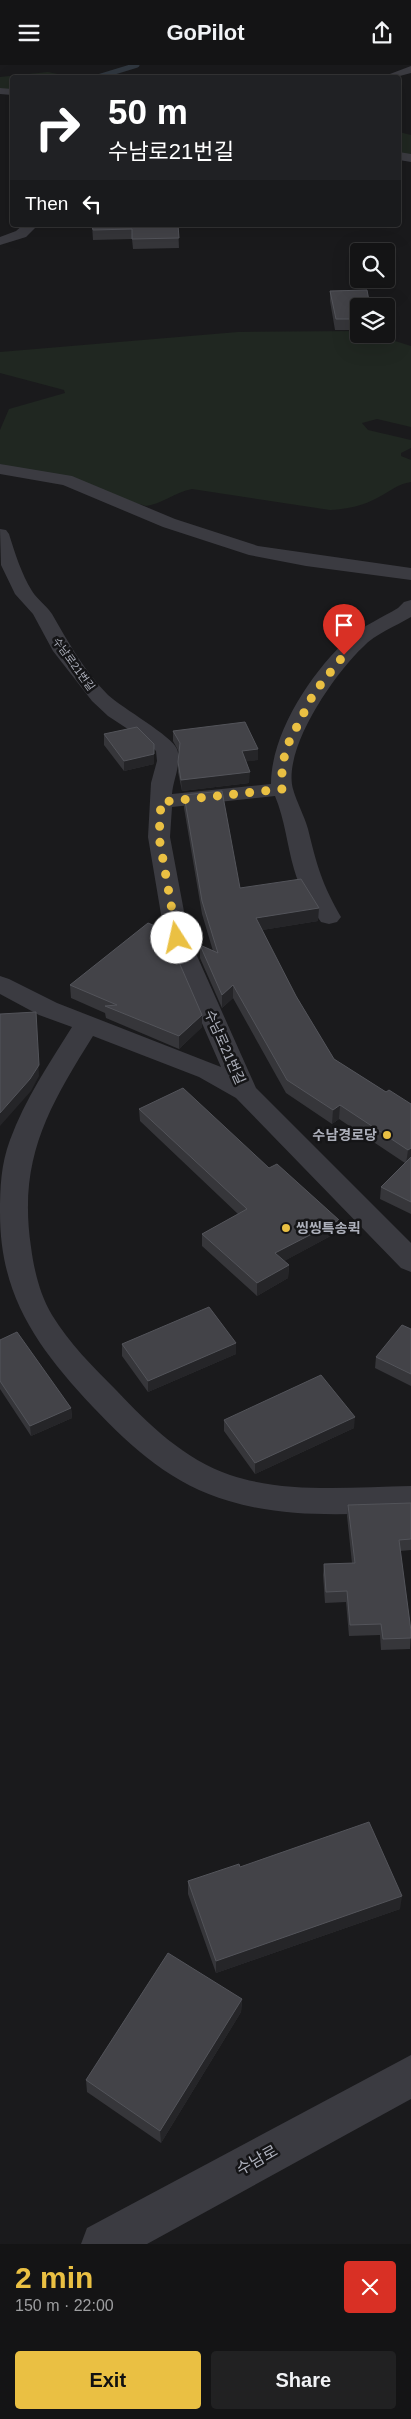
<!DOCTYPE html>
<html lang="en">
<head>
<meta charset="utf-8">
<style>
	body { margin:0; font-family:Helvetica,"Noto Sans KR",sans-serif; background:#212122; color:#f1f3f6; height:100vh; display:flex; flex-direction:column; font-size:19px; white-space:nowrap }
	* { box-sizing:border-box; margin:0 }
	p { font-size:16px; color:#9d9ea0 }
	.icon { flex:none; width:28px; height:28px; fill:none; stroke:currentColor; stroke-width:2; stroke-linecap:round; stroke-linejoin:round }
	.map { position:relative; height:2179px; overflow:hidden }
	.details { display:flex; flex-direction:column; background:#141415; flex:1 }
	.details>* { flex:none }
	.banner { position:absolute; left:10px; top:10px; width:391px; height:152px; border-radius:5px; box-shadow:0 5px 20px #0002,0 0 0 1px #333334; background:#202124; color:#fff; overflow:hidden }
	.controls { position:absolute; left:350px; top:178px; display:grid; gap:10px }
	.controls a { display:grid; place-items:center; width:45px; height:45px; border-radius:5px; background:#141415; box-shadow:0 5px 20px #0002,0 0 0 1px #333334; font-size:25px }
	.pin { position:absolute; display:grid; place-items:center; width:42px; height:42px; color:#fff; margin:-51px -21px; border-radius:50% 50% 50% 0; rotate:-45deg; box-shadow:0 0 5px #0007 }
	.pin .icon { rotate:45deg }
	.me { position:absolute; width:55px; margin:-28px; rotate:350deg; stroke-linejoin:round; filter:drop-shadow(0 0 4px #0008) }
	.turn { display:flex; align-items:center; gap:18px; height:105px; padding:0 15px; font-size:22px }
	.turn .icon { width:65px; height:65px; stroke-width:2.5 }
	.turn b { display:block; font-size:35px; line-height:42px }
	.then { display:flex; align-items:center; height:48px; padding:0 15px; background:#0003; gap:10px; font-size:19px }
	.round { display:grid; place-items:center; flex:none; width:52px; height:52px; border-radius:5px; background:#212122 }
	.head { display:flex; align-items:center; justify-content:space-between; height:85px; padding:0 15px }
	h1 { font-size:30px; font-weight:800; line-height:38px; color:#eac043 }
	.action { display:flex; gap:10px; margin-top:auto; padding:10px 15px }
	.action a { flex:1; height:58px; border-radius:5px; background:#eac043; color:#111; font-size:20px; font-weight:800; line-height:58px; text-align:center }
	.action a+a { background:#212122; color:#f1f3f6 }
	header { display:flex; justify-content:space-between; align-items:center; height:65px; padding:0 15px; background:#141415; font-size:22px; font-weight:800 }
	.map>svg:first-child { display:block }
	.green { fill:#202721 }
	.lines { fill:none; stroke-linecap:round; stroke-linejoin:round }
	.stream { stroke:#30373f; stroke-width:5 }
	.minor { fill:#3b3b41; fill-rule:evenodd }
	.wall { fill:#36363a }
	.shaded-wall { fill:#252528 }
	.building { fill:#434348; stroke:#53545a }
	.route { stroke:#eac043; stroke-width:9; stroke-dasharray:0 16.2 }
	.poi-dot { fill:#eac043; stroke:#151517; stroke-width:2 }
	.labels { text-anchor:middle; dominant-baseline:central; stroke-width:5; stroke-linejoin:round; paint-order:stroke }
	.far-street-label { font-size:11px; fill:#adb0bb; stroke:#151517 }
	.street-label { font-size:14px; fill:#adb0bb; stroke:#151517 }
	.poi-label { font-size:14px; font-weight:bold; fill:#adb0bb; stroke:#151517; text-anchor:end }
	.near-street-label { font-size:16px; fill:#adb0bb; stroke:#151517 }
</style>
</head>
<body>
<header><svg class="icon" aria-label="menu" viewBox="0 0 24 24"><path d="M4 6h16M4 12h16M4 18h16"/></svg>GoPilot<svg class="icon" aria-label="share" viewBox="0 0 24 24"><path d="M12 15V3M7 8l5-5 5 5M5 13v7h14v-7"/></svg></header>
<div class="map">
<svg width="411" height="2179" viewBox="0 0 411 2179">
	<rect width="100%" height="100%" fill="#1a1a1c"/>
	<path class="green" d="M48,7L72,12H12V25L0,24V12Z
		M399,67L411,70V91L399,89Z
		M359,266V269H373L411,281V362L377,354L362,358L368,365L411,375V383L401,388V391L411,395V417C398,419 390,426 379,432C363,441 348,444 330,445L192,424C175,427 162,439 146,441L0,399V365L9,344L65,328L64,325L0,308V287L238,267Z"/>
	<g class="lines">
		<path class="stream" d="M98,12L137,0"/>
		<path class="minor" d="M411,1V8L396,12H382Z
			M0,23L12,24V30L0,29Z
			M399,87L411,89V97L399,95Z
			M23,160H38L26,172L0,180V172L16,166Z
			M0,399L72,411L175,454L258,481L411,503V515L306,501L249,490L163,462L63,420L0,409Z
			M0,464L6,465L9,469C15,488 21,508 32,526C37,534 46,540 52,549C68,577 85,607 108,630C122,643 172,671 177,684C182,698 173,715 172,729L271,719C271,668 312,606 349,573C363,561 383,552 398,543L404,537L411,535V552C396,561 375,569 363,582C335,608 282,684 293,724C297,738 304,750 308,764C317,801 322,819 341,852L337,857L329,859L321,857C310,841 299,823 294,804C287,780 285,755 275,731L172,742L170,772L189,873L256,1023L411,1178V1207L401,1203L236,1033L199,1012L93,971C48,1043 18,1094 31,1182C34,1205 40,1230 52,1250C69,1278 93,1302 116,1325C149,1360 184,1394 230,1410C287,1429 353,1422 411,1421V1447C351,1449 288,1454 229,1436C173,1420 133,1384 93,1342C38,1283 0,1232 0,1148C0,1122 1,1099 10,1075C25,1034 49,999 72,962L39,950L0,929V911L9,914L57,938L221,1002L165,873L148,772L151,718L157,696L156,686L146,676L108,651L92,636L53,586L33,549L15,529L1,500Z
			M411,1990V2034L147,2179H81L87,2163Z"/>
	</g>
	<path class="wall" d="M92,160H178L179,183L133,184L132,174L93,175Z
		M330,226L359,241V265H335L330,236Z
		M173,666L258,695L246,696L249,718L182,726L178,707L179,687L173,676Z
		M104,669L154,699L124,706L104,680Z
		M184,730L240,823L318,856L262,865L296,931L334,994L386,1027L411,1039V1149L380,1134L381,1122L405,1098L339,1054L332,1059L286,1028L233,933L222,943L200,893V880L213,886L202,849L184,743Z
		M70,920L202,962L179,984L106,953L105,948L71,933Z
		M139,1044L269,1103L339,1155L338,1167L284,1196L289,1200L288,1213L257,1231L202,1181V1169L238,1149L140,1056Z
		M411,1264V1321L375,1303L376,1292Z
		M0,1275L71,1343L72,1353L31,1371L0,1324Z
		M236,1278V1289L148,1327L122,1291V1279Z
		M224,1355L354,1363L255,1409L224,1366Z
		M411,1438V1485L400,1486L411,1566L410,1584L381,1585L380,1570L349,1571L346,1537L325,1538L323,1510L324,1499L352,1498L347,1451L348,1440Z
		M240,1802L400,1844L216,1908L188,1829V1816Z
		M242,1934L241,1947L161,2078L87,2027L86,2015Z"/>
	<path class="shaded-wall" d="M154,679V699L124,706V696Z
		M258,684V695L242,697V686Z
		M250,707L249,718L182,726L181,715Z
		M319,843L318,856L256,866V853Z
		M233,920V933L222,943V930Z
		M36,947L39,1011L31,1026L0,1061V1048Z
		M202,950V962L179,984V971Z
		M340,1040L339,1054L332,1059L333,1045Z
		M411,1083V1096L406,1099L408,1085Z
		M339,1155L338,1167L275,1201V1188Z
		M289,1200L288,1213L257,1231V1218Z
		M236,1278V1289L148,1327V1316Z
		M71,1343L72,1353L31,1371L30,1361Z
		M355,1352L354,1363L255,1409V1398Z
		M402,1831L400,1844L216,1908V1896Z
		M242,1934L241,1947L161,2078L160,2066Z"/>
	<path class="building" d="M92,160H178L179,173L132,174V164L93,165Z
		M367,225L370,241H359V254H336L330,226Z
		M245,657L258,684L242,686L250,707L181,715L178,697L180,678L173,666Z
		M137,662L154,679V689L124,696L104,669Z
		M222,726L240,823L301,814L319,843L256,853L296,931L334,994L386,1027L389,1025L411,1039V1083L408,1085L340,1040L333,1045L287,1015L233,920L222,930L200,880L218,888L202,836L184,730Z
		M148,858L165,865L202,950L179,971L105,941L117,940L70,920Z
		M36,947L39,1000L30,1014L0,1048V949Z
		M183,1023L269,1103L277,1099L339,1155L275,1188L289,1200L257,1218L202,1169L247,1144L139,1044Z
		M411,1092V1137L381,1122Z
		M209,1242L236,1278L148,1316L122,1279Z
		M402,1260L411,1264V1309L376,1292Z
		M17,1267L71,1343L30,1361L0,1316V1275Z
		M321,1310L355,1352L255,1398L224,1355Z
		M411,1438V1474L399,1475L411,1566V1573L383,1574L381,1559L350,1560L347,1526L326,1527L324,1499L355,1498L348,1440Z
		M369,1757L402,1831L216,1896L188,1816L239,1799L240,1802Z
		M168,1888L242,1934L160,2066L86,2015Z"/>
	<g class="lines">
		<path class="route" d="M177,873L159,772L161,737L282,724V700L288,679L314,628L344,590"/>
	</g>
	<g class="poi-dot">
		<circle cx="387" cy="1070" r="5"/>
		<circle cx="286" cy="1163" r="5"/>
	</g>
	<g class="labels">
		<g class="far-street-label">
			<text transform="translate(74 599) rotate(54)">수남로21번길</text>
		</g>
		<g class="street-label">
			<text transform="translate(225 982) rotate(66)">수남로21번길</text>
		</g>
		<g class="poi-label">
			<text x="377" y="1070">수남경로당</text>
			<text x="296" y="1163" text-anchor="start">씽씽특송퀵</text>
		</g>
		<g class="near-street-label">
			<text transform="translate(257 2095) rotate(-29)">수남로</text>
		</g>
	</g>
</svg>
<div class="controls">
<a><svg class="icon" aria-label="search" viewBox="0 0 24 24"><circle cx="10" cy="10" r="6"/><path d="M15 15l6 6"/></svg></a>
<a><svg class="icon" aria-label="layers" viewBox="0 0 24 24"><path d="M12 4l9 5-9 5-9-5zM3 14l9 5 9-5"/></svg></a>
</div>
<div class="pin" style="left:344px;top:590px;background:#d93025"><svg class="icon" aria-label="arrive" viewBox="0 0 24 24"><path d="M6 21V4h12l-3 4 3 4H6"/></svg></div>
<svg class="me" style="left:177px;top:873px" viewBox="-20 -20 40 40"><circle r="19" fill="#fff"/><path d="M0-13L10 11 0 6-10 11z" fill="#eac043"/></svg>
<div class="banner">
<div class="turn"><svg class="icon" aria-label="right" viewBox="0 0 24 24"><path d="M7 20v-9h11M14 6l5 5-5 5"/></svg><div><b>50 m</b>수남로21번길</div></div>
<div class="then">Then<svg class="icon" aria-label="left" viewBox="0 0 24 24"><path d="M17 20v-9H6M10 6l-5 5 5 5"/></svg></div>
</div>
</div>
<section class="details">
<div class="head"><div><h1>2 min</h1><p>150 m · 22:00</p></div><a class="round" style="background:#d93025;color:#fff"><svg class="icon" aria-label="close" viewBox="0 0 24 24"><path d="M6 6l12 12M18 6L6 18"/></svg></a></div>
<div class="action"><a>Exit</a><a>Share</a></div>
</section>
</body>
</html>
